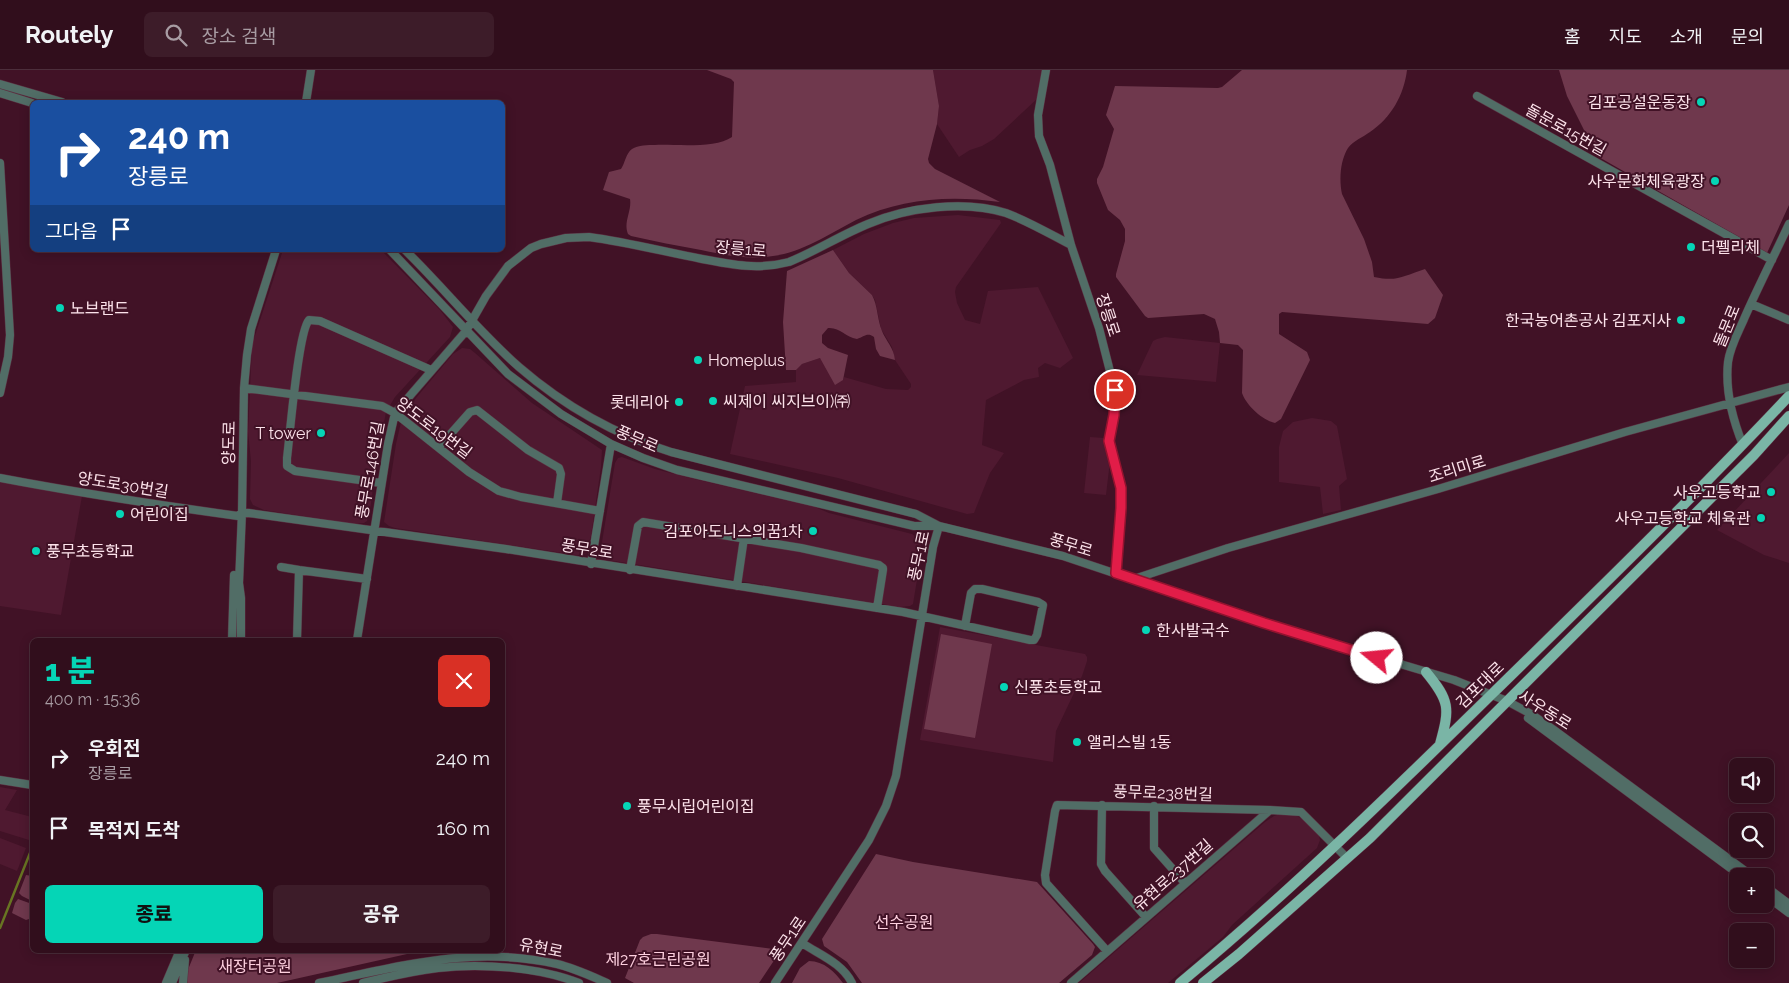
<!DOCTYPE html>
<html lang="ko">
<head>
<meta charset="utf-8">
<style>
	body { margin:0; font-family:Raleway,"Noto Sans KR",sans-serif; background:#3d1c29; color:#f1f3f6; height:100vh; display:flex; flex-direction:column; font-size:19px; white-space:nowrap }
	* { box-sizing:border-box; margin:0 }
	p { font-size:16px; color:#a89ca3 }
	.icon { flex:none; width:28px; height:28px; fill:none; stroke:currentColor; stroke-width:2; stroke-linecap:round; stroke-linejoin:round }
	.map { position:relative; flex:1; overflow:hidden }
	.details { position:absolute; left:30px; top:568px; width:475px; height:315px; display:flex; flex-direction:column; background:#310e1c; border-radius:8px; box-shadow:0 2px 12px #0003,0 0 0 1px #4c2e3b }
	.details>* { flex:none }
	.guide { position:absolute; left:30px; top:30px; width:475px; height:152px; border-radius:8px; box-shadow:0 2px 12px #0003,0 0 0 1px #4c2e3b; background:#1a4fa0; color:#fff; overflow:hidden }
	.buttons { position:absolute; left:1729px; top:688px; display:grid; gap:10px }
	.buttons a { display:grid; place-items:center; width:45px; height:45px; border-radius:8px; background:#310e1c; box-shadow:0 2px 12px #0003,0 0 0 1px #4c2e3b; font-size:25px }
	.pin { position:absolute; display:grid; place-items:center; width:42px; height:42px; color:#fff; margin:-21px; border:2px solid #fff; border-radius:50%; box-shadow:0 1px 5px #0007 }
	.me { position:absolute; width:55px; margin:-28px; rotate:287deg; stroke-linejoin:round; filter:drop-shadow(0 0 4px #0008) }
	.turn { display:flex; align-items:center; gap:18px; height:105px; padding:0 15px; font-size:22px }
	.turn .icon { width:65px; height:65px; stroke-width:2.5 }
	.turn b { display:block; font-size:35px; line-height:42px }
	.then { display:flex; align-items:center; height:48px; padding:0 15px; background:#0003; gap:10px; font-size:19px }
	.round { display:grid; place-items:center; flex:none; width:52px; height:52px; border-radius:8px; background:#3d1c29 }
	.overview { display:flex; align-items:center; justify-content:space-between; height:85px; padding:0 15px }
	h1 { font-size:30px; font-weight:800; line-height:38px; color:#05d5b6 }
	.button { display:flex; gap:10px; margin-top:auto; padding:10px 15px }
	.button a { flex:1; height:58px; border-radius:8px; background:#05d5b6; color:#111; font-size:20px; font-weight:800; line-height:58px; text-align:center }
	.button a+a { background:#3d1c29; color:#f1f3f6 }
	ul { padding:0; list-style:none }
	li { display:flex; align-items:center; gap:15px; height:70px; padding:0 15px }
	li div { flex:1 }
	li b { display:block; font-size:19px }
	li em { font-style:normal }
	header { display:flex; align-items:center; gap:30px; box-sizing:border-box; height:70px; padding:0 25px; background:#310e1c; border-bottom:1px solid #4c2e3b }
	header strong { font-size:24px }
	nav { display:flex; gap:28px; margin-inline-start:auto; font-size:18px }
	.search { width:350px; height:45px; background:#3d1c29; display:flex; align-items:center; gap:12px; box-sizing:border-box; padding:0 18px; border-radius:8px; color:#a89ca3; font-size:19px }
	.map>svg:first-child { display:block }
	.built { fill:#4f1930 }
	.green { fill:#6f384d }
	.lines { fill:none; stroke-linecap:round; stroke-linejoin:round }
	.stream { stroke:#687422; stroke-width:2.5 }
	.minor-casing { stroke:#5b2f41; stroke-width:9 }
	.major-casing { stroke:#5b2f41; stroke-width:11 }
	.minor { stroke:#516d66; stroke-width:8 }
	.major { stroke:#7ab5a6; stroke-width:10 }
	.route-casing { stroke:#92132f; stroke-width:12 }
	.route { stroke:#e11d48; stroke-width:9 }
	.poi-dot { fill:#05d5b6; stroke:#411226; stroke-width:2 }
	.labels { text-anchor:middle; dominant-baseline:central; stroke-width:4; stroke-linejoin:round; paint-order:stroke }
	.poi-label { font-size:16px; fill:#fce2ea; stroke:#411226; text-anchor:start }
	.street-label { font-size:16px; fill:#fce2ea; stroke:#411226 }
	.park-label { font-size:16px; fill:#fed0df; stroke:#411226 }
</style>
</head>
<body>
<header>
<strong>Routely</strong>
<div class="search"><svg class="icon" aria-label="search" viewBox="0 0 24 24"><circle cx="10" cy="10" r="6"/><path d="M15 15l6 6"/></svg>장소 검색</div>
<nav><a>홈</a><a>지도</a><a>소개</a><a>문의</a></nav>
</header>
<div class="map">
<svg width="1789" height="913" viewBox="0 0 1789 913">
	<rect width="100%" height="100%" fill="#411226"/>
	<path class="built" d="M933,0H1042L1038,28L994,69L982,76L970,80L959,87L937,54L939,36Z
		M958,145L1000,150L1001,153L956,217L955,222L957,233L965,250L980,254L988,221L1038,217L1073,288L1060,298L1045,293L1038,298L1039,307L1024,310L986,330L982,375L1004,383L990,403L974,443L967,444L838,408L730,384L745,316L796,312V300L802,294L820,288L843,310L844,307L886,319L908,320L911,317V314L895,290L892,277L881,259L875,230L872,225L849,203L833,180L864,164L893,153L914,148Z
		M283,180H381L440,240L453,257L450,267L395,327L386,342L376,395L370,441L367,451L364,453L354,454L264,440L253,435L250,429L251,391L248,362L252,275Z
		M1165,267L1220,273L1216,312L1137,305L1153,271L1157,269Z
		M462,278L470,279L475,283L532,333L602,380L601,397L591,466L585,484L577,485L395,458L389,456L384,452L396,374L401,352L416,328L453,284Z
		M1312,348L1331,351L1337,356L1347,409L1339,416L1341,440L1323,444L1320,417L1279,412V377L1283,361L1293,352Z
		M1090,367L1104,368L1110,391L1106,425L1084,423Z
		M1789,383V493L1764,485L1717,460Z
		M622,387L655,399L690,408L815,437L829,443L912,464L920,470L922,479L913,534L910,536L900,537L602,489L600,484L615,393L618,388Z
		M0,412L82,426L61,545L0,536Z
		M940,557L1085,584L1087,587V591L1082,606L1056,661L1053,692L920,670Z
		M0,717L17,720L5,740L32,747V765L29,770L0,761Z
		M1280,744L1294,745L1303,749L1319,766L1320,770L1317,778L1232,855L1223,867L1168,913H1079L1265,752L1274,746Z
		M0,768L26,778L17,801L0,794Z"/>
	<path class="green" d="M707,0H933L939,36L937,54L928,89L929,93L935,99L1000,132C951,125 901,128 856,150C829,164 803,182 773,186C748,190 725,185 701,180C678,176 654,171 631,166L628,164C623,152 632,141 630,129L603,120L609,102L621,99C625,93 626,83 632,79C638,75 648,75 655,75C675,74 715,79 732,67L734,12L731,9Z
		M1242,0H1407C1404,25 1391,48 1370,62C1363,67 1353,71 1348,78C1340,91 1339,110 1342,124L1364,169L1372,192L1374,207C1398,212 1403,206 1425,199L1443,225L1435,248L1428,254L1282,242L1279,244V264L1307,282L1310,290L1281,349L1275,353C1262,350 1246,335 1242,323L1243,280L1238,275L1220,273L1219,262L1215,249L1204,244L1148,248L1145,246L1116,207V204L1125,171V159L1120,150L1108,140L1097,113V109L1103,97L1114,59L1106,45L1115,16L1218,18L1222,17Z
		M1559,0H1789V135L1767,183L1597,86L1567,26Z
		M833,180L849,203L872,225C878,236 877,249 882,261C886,271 894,278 895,290L880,286L876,279L874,267C867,262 864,267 857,269C845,267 840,257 828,258L822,265V273L828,278L848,285L843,310L835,315L820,288L802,294L796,300H786L783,252L787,201Z
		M941,564L992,574L975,668L924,659Z
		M876,784L913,792L1037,812L1093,874L1095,877L1092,885L1059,913H862L847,892L824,876L822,869Z
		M26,805L32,806V831L22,826L19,823Z
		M18,829L32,834V843L29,849L26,850L12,843L15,833Z
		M651,864H657L781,880L759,913H634L625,908L640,870L643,867Z
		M196,880H425L277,913H187V902Z
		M809,891C824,891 835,902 843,913H792L800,898Z"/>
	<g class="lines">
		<path class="stream" d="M0,858L30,783"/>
		<g class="minor-casing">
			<path id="minor" d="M1046,0L1038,45L1039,66L1050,95L1071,175L1099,258L1115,321L1114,345L1109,371L1121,418V438L1116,503
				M0,14L62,32
				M0,23L32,33
				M1477,26L1772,190
				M306,32L311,0
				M0,93L10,265L8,287L0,323
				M390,180L508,304L561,344L611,374L643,388L677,400L914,456H939L916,444L671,382C616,365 563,335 519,297C478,261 444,218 405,180
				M1751,234L1789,250
				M244,318L382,336L395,343L469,402L499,421L521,427L600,441
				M1743,375C1732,348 1725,321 1728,292C1730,277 1738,263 1744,249C1758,217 1774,186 1789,154
				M439,377L470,342L477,340L528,380L559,398L561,404L557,433
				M0,408C79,423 158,435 238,446L242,442L506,479L903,542L1030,570H1034L1037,565L1043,535L1038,532L982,519H975L971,523L965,556
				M381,413L295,401L287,396V388C290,365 298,262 309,250L320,251L431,300
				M939,456L1063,486L1263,553L1454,610L1507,631L1531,644L1554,660L1752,806
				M591,494L611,374
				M281,497L299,500
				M630,500L638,456L643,452L801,478L879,495L883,498V500L877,538
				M1134,509L1228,478L1438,419L1625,362L1789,317
				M737,516L744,468
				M232,570L234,505
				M241,570V528L239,513L242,442L244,318L247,285L251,259L276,180
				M297,570L299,500L367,509
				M357,570L388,374L395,343L466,261L486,226L508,196L531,178L541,174L566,168L589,167C627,172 665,182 702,189C733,195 759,200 789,192C816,181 841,165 868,154C908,137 965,130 1006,143C1028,151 1050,164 1071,175
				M1528,648L1741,806
				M0,710L32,715
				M1102,735L1101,794L1105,801L1146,847
				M1154,736V778L1185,813
				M1765,816L1789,834
				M1765,825L1789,843
				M802,873C820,885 842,893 852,913
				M1107,881L1046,813L1045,805L1055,741L1057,735L1270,740
				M166,913L180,880
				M172,913L186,880
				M183,913L185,890
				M319,913C402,896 472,875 557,894C574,898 591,906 607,913
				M363,913C387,907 413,901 438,898C481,893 539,897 579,913
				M775,913L869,770L886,736L896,706L933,477L939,456
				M1071,913L1270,740L1301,742L1347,788"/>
		</g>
		<g class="major-casing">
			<path id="major" d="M1426,602C1450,631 1450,638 1440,674
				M1180,913C1289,823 1390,724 1492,624C1592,526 1693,428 1789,326
				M1203,913L1239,884L1370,768L1754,385L1789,346"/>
		</g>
		<use href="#minor" class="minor"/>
		<use href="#major" class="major"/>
	</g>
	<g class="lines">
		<g class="route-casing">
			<path id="route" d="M1115,320L1114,345L1109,371L1121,418V438L1116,503L1264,553L1377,588"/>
		</g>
		<use href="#route" class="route"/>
	</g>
	<g class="poi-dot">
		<circle cx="1701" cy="32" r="5"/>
		<circle cx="1715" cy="111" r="5"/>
		<circle cx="1691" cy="177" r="5"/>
		<circle cx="60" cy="238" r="5"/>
		<circle cx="1681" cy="250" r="5"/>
		<circle cx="698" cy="290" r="5"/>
		<circle cx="713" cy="331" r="5"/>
		<circle cx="679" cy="332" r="5"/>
		<circle cx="321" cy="363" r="5"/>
		<circle cx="1771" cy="422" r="5"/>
		<circle cx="120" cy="444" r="5"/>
		<circle cx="1761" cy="448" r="5"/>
		<circle cx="813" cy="461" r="5"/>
		<circle cx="36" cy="481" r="5"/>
		<circle cx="1146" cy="560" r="5"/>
		<circle cx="1004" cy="617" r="5"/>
		<circle cx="1077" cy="672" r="5"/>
		<circle cx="627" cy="736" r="5"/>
	</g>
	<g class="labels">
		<g class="poi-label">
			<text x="1691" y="32" text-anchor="end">김포공설운동장</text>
			<text x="1705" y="111" text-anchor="end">사우문화체육광장</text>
			<text x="1701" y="177">더펠리체</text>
			<text x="70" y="238">노브랜드</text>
			<text x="1671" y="250" text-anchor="end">한국농어촌공사 김포지사</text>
			<text x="708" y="290">Homeplus</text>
			<text x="723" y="331">씨제이 씨지브이)㈜</text>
			<text x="669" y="332" text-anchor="end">롯데리아</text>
			<text x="311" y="363" text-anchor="end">T tower</text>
			<text x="1761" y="422" text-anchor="end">사우고등학교</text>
			<text x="130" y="444">어린이집</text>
			<text x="1751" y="448" text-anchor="end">사우고등학교 체육관</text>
			<text x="803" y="461" text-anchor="end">김포아도니스의꿈1차</text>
			<text x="46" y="481">풍무초등학교</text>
			<text x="1156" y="560">한사발국수</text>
			<text x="1014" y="617">신풍초등학교</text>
			<text x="1087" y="672">앨리스빌 1동</text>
			<text x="637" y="736">풍무시립어린이집</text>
		</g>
		<g class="street-label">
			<text transform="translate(1566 60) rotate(29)">돌문로15번길</text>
			<text transform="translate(741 179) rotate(5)">장릉1로</text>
			<text transform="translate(1108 245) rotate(72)">장릉로</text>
			<text transform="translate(1727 256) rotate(-68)">돌문로</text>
			<text transform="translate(434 358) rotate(37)">양도로19번길</text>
			<text transform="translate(637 369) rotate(23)">풍무로</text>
			<text transform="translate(229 373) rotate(-89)">양도로</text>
			<text transform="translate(1457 399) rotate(-17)">조리미로</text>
			<text transform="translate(370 400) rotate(-80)">풍무로146번길</text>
			<text transform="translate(123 415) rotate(9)">양도로30번길</text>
			<text transform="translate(1071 475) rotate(17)">풍무로</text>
			<text transform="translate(587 479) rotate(9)">풍무2로</text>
			<text transform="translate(919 486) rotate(-78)">풍무1로</text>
			<text transform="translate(1480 615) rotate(-44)">김포대로</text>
			<text transform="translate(1545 640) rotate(32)">사우동로</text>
			<text transform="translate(1163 723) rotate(2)">풍무로238번길</text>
			<text transform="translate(1173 805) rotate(-41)">유현로237번길</text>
			<text transform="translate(788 869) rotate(-56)">풍무1로</text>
			<text transform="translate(541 878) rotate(11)">유현로</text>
		</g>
		<g class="park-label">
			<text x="904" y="852">선수공원</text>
			<text x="658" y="889">제27호근린공원</text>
			<text x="255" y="896">새장터공원</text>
		</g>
	</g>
</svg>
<div class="buttons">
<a><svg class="icon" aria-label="sound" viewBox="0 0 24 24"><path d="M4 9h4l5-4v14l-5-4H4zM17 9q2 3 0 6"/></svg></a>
<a><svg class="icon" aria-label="search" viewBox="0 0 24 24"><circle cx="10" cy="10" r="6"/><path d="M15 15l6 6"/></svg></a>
<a>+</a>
<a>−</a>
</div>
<div class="pin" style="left:1115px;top:320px;background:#d93025"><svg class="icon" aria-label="arrive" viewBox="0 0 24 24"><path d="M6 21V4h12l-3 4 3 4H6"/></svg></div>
<svg class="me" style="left:1377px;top:588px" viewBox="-20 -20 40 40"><circle r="19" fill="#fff"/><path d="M0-13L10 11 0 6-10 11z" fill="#e11d48"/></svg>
<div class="guide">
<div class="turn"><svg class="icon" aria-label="right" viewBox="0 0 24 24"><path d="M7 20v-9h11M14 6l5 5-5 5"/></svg><div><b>240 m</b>장릉로</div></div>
<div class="then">그다음<svg class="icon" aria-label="arrive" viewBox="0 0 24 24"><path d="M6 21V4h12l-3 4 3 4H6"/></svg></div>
</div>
<section class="details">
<div class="overview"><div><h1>1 분</h1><p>400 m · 15:36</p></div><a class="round" style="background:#d93025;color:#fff"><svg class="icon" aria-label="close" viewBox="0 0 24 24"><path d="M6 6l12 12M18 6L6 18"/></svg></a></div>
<ul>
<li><svg class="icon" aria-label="right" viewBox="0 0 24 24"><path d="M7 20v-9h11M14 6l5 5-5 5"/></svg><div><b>우회전</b><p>장릉로</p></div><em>240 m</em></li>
<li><svg class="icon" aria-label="arrive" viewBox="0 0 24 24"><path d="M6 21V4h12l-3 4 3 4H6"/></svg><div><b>목적지 도착</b></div><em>160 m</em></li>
</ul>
<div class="button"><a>종료</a><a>공유</a></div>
</section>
</div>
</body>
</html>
